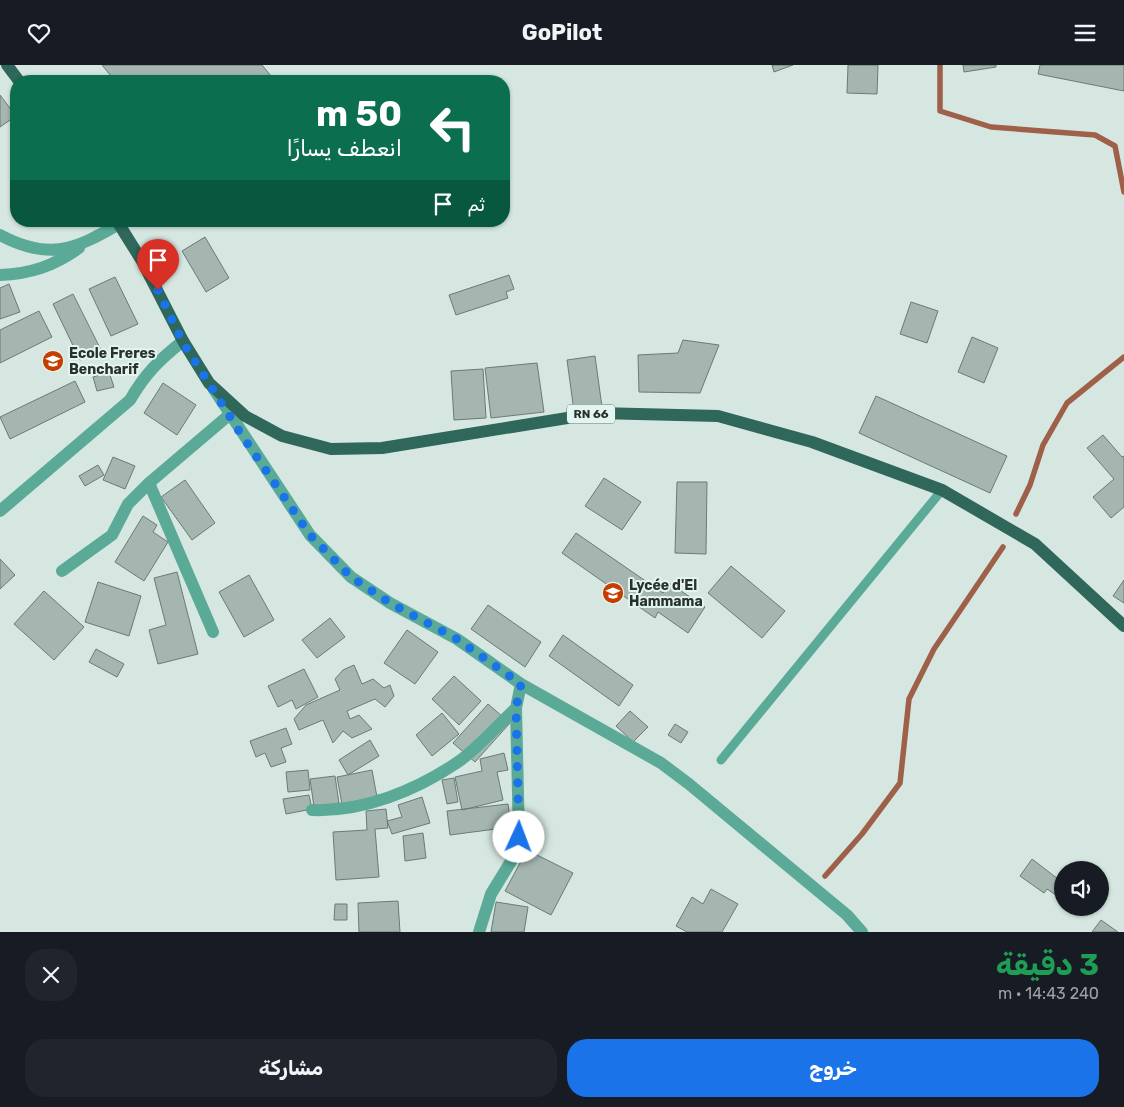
<!DOCTYPE html>
<html lang="ar">
<head>
<meta charset="utf-8">
<style>
	body { margin:0; font-family:Rubik,Vazirmatn,sans-serif; background:#20242c; color:#f1f3f6; direction:rtl; height:100vh; display:flex; flex-direction:column; font-size:19px; white-space:nowrap }
	* { box-sizing:border-box; margin:0 }
	p { font-size:16px; color:#9ea1a6 }
	.icon { flex:none; width:28px; height:28px; fill:none; stroke:currentColor; stroke-width:2; stroke-linecap:round; stroke-linejoin:round }
	.map { position:relative; height:867px; overflow:hidden; direction:ltr }
	.drawer { display:flex; flex-direction:column; background:#171b24; flex:1 }
	.drawer>* { flex:none }
	.guide { position:absolute; left:10px; top:10px; width:500px; height:152px; border-radius:20px; box-shadow:0 1px 4px #0004; direction:rtl; background:#0b6e4f; color:#fff; overflow:hidden }
	.tools { position:absolute; left:1054px; top:796px; display:grid; gap:10px }
	.tools a { display:grid; place-items:center; width:55px; height:55px; border-radius:50%; background:#171b24; box-shadow:0 1px 4px #0004; font-size:25px }
	.pin { position:absolute; display:grid; place-items:center; width:42px; height:42px; color:#fff; margin:-51px -21px; border-radius:50% 50% 50% 0; rotate:-45deg; box-shadow:0 0 5px #0007 }
	.pin .icon { rotate:45deg }
	.me { position:absolute; width:55px; margin:-28px; rotate:2deg; stroke-linejoin:round; filter:drop-shadow(0 0 4px #0008) }
	.turn { display:flex; align-items:center; gap:18px; height:105px; padding:0 25px; font-size:22px }
	.turn .icon { width:65px; height:65px; stroke-width:2.5 }
	.turn b { display:block; font-size:35px; line-height:42px }
	.then { display:flex; align-items:center; height:48px; padding:0 25px; background:#0003; gap:10px; font-size:19px }
	.round { display:grid; place-items:center; flex:none; width:52px; height:52px; border-radius:20px; background:#20242c }
	.overview { display:flex; align-items:center; justify-content:space-between; height:85px; padding:0 25px }
	h1 { font-size:30px; font-weight:700; line-height:38px; color:#1e9e55 }
	.button { display:flex; gap:10px; margin-top:auto; padding:10px 25px }
	.button a { flex:1; height:58px; border-radius:20px; background:#1a73e8; color:#fff; font-size:20px; font-weight:700; line-height:58px; text-align:center }
	.button a+a { background:#20242c; color:#f1f3f6 }
	header { display:flex; justify-content:space-between; align-items:center; height:65px; padding:0 25px; background:#171b24; font-size:22px; font-weight:700 }
	.map>svg:first-child { display:block }
	.lines { fill:none; stroke-linecap:round; stroke-linejoin:round }
	.stream { stroke:#9f6049; stroke-width:5.5 }
	.building { fill:#a5b6b1; stroke:#6a7a75 }
	.service { stroke:#5aaa97; stroke-width:9 }
	.minor { stroke:#5aaa97; stroke-width:12 }
	.primary { stroke:#2f675b; stroke-width:12 }
	.route { stroke:#1a73e8; stroke-width:9; stroke-dasharray:0 16.2 }
	.labels { text-anchor:middle; dominant-baseline:central; stroke-width:4; stroke-linejoin:round; paint-order:stroke }
	.shield { fill:#e3f5f0; stroke:#616b68; stroke-width:1 }
	.shield-label { font-size:12px; font-weight:bold; fill:#29302e }
	.poi-label { font-size:14px; font-weight:bold; fill:#29302e; stroke:#e3f5f0; text-anchor:start }
</style>
</head>
<body>
<header><svg class="icon" aria-label="menu" viewBox="0 0 24 24"><path d="M4 6h16M4 12h16M4 18h16"/></svg>GoPilot<svg class="icon" aria-label="heart" viewBox="0 0 24 24"><path d="M12 20l-8-8c-3-5 5-10 8-4 3-6 11-1 8 4z"/></svg></header>
<div class="map">
<svg width="1124" height="867" viewBox="0 0 1124 867">
	<rect width="100%" height="100%" fill="#d6e7e2"/>
	<g class="lines">
		<path class="stream" d="M940,0V46L991,62L1095,70L1115,81L1124,127
			M1016,449L1030,420L1043,380L1067,338L1124,292
			M825,811L862,769L900,718L909,634L934,584L1003,482"/>
	</g>
	<path class="building" d="M102,0H262L275,16H115Z
		M772,0H793L774,7Z
		M848,0H878L877,29L847,28Z
		M963,0H996V2L964,7Z
		M1040,0H1124V26L1038,9Z
		M0,30L16,51L0,62Z
		M205,172L229,213L206,227L182,186Z
		M509,210L514,224L506,227L508,233L456,250L449,230Z
		M115,212L138,259L111,271L89,224Z
		M9,219L20,247L0,254V223Z
		M73,229L101,285L80,295L53,239Z
		M911,237L938,246L927,278L900,269Z
		M39,246L52,272L0,298V265Z
		M972,272L998,283L984,318L958,307Z
		M683,275L719,280L700,328L639,327L638,290L678,288Z
		M595,291L602,342L574,346L567,295Z
		M537,298L544,347L491,353L485,303Z
		M483,304L486,353L454,355L451,306Z
		M109,307L114,322L97,326L93,312Z
		M75,316L85,337L10,374L0,352Z
		M163,318L196,340L177,370L144,348Z
		M876,331L1007,391L990,428L859,368Z
		M1103,370L1122,392L1124,391V442L1111,453L1093,432L1114,414L1087,383Z
		M113,392L135,401L125,424L103,415Z
		M98,400L104,410L85,421L79,411Z
		M604,413L641,437L622,465L585,441Z
		M185,415L215,458L192,475L161,432Z
		M677,417H707L706,489L675,488Z
		M143,451L157,460L153,467L168,477L144,516L115,497Z
		M576,468L663,528L669,518L705,542L688,568L658,547L655,553L562,488Z
		M0,494L15,510L0,524Z
		M731,501L785,546L762,573L708,528Z
		M177,507L198,589L158,599L149,565L166,560L154,513Z
		M249,510L274,555L244,572L219,527Z
		M1124,515V538L1113,531Z
		M98,517L141,531L129,571L85,557Z
		M44,526L84,562L54,595L14,559Z
		M488,540L541,577L525,602L471,564Z
		M330,553L345,572L317,593L302,575Z
		M407,565L438,587L415,619L384,598Z
		M563,570L633,620L619,641L549,591Z
		M96,584L124,599L117,612L89,597Z
		M354,600L362,619L373,614L384,623L390,620L394,631L385,642L375,634L347,646L350,654L359,650L372,664L352,673L343,666L333,678L323,655L299,665L294,654L306,640L340,625L335,614L343,605Z
		M304,604L318,632L296,644L292,635L278,642L268,621Z
		M454,611L481,636L459,660L432,634Z
		M488,639L510,658L475,697L453,678Z
		M630,646L648,662L633,677L616,661Z
		M442,648L459,669L432,691L416,670Z
		M675,659L688,667L681,678L668,670Z
		M286,663L292,679L281,683L286,697L271,702L265,688L256,692L250,676Z
		M370,675L379,691L348,710L339,695Z
		M504,688L508,705L497,707L503,735L462,745L455,712L482,706L480,694Z
		M308,705L310,725L288,727L286,707Z
		M372,705L377,732L342,739L337,712Z
		M335,711L339,738L314,742L310,714Z
		M454,713L458,737L447,739L442,715Z
		M309,730L312,744L286,749L283,734Z
		M422,732L430,758L392,769L387,756L402,752L398,740Z
		M508,739L511,762L450,770L447,746Z
		M386,744L388,763L375,764L379,812L336,815L333,767L367,765L366,746Z
		M423,768L426,793L405,796L403,771Z
		M527,785L573,808L551,850L505,826Z
		M1032,794L1062,817V834L1047,824L1044,828L1020,811Z
		M711,824L738,839L722,867H687L676,861L692,832L703,839Z
		M398,836L400,867H359L358,838Z
		M496,837L528,842L524,867H491Z
		M335,839H347V855H334Z
		M1101,855L1118,867H1092Z"/>
	<g class="lines">
		<path class="service" d="M721,695L942,425"/>
		<path class="minor" d="M0,170C49,196 74,185 119,159
			M0,210C30,209 54,201 79,183
			M213,323L310,470L351,512L390,538L457,574L521,619L661,698L689,719L847,850L862,867
			M149,418L213,567
			M0,446L130,335C145,309 159,295 183,276
			M62,506L112,470L128,439L149,418L229,350
			M312,745C363,747 415,726 458,697C476,685 499,659 516,643
			M479,867L491,829L513,793L519,772L516,643L521,619"/>
		<path class="primary" d="M7,0L19,16
			M117,156L142,196L183,276L209,318L245,351L282,371L331,384L382,383L598,348L718,351L812,377L942,425L1035,479L1124,561"/>
	</g>
	<g class="lines">
		<path class="route" d="M158,225L182,276L239,366L310,470L351,512L390,538L457,574L521,619L516,643L519,772"/>
	</g>
	<defs>
		<g id="school-disc" transform="scale(1.125)"><circle r="9.5" fill="#c53e00" stroke="#e3f5f0"/><path d="M0-5L7-2L0 1L-7-2ZM-4 1L0 2.5L4 1V4Q0 6-4 4Z" fill="#fff"/></g>
	</defs>
	<g fill-rule="evenodd">
		<use href="#school-disc" x="53" y="296"/>
		<use href="#school-disc" x="613" y="528"/>
	</g>
	<g class="labels">
		<rect class="shield" x="567" y="339.5" width="48" height="19" rx="4"/>
		<g class="shield-label">
			<text x="591" y="349">RN 66</text>
		</g>
		<g class="poi-label">
			<text x="69" y="288">Ecole Freres<tspan x="69" dy="16">Bencharif</tspan></text>
			<text x="629" y="520">Lycée d'El<tspan x="629" dy="16">Hammama</tspan></text>
		</g>
	</g>
</svg>
<div class="tools">
<a><svg class="icon" aria-label="sound" viewBox="0 0 24 24"><path d="M4 9h4l5-4v14l-5-4H4zM17 9q2 3 0 6"/></svg></a>
</div>
<div class="pin" style="left:158px;top:225px;background:#d93025"><svg class="icon" aria-label="arrive" viewBox="0 0 24 24"><path d="M6 21V4h12l-3 4 3 4H6"/></svg></div>
<svg class="me" style="left:519px;top:772px" viewBox="-20 -20 40 40"><circle r="19" fill="#fff"/><path d="M0-13L10 11 0 6-10 11z" fill="#1a73e8"/></svg>
<div class="guide">
<div class="turn"><svg class="icon" aria-label="left" viewBox="0 0 24 24"><path d="M17 20v-9H6M10 6l-5 5 5 5"/></svg><div><b>50 m</b>انعطف يسارًا</div></div>
<div class="then">ثم<svg class="icon" aria-label="arrive" viewBox="0 0 24 24"><path d="M6 21V4h12l-3 4 3 4H6"/></svg></div>
</div>
</div>
<section class="drawer">
<div class="overview"><div><h1>3 دقيقة</h1><p>240 m · 14:43</p></div><a class="round"><svg class="icon" aria-label="close" viewBox="0 0 24 24"><path d="M6 6l12 12M18 6L6 18"/></svg></a></div>
<div class="button"><a>خروج</a><a>مشاركة</a></div>
</section>
</body>
</html>
